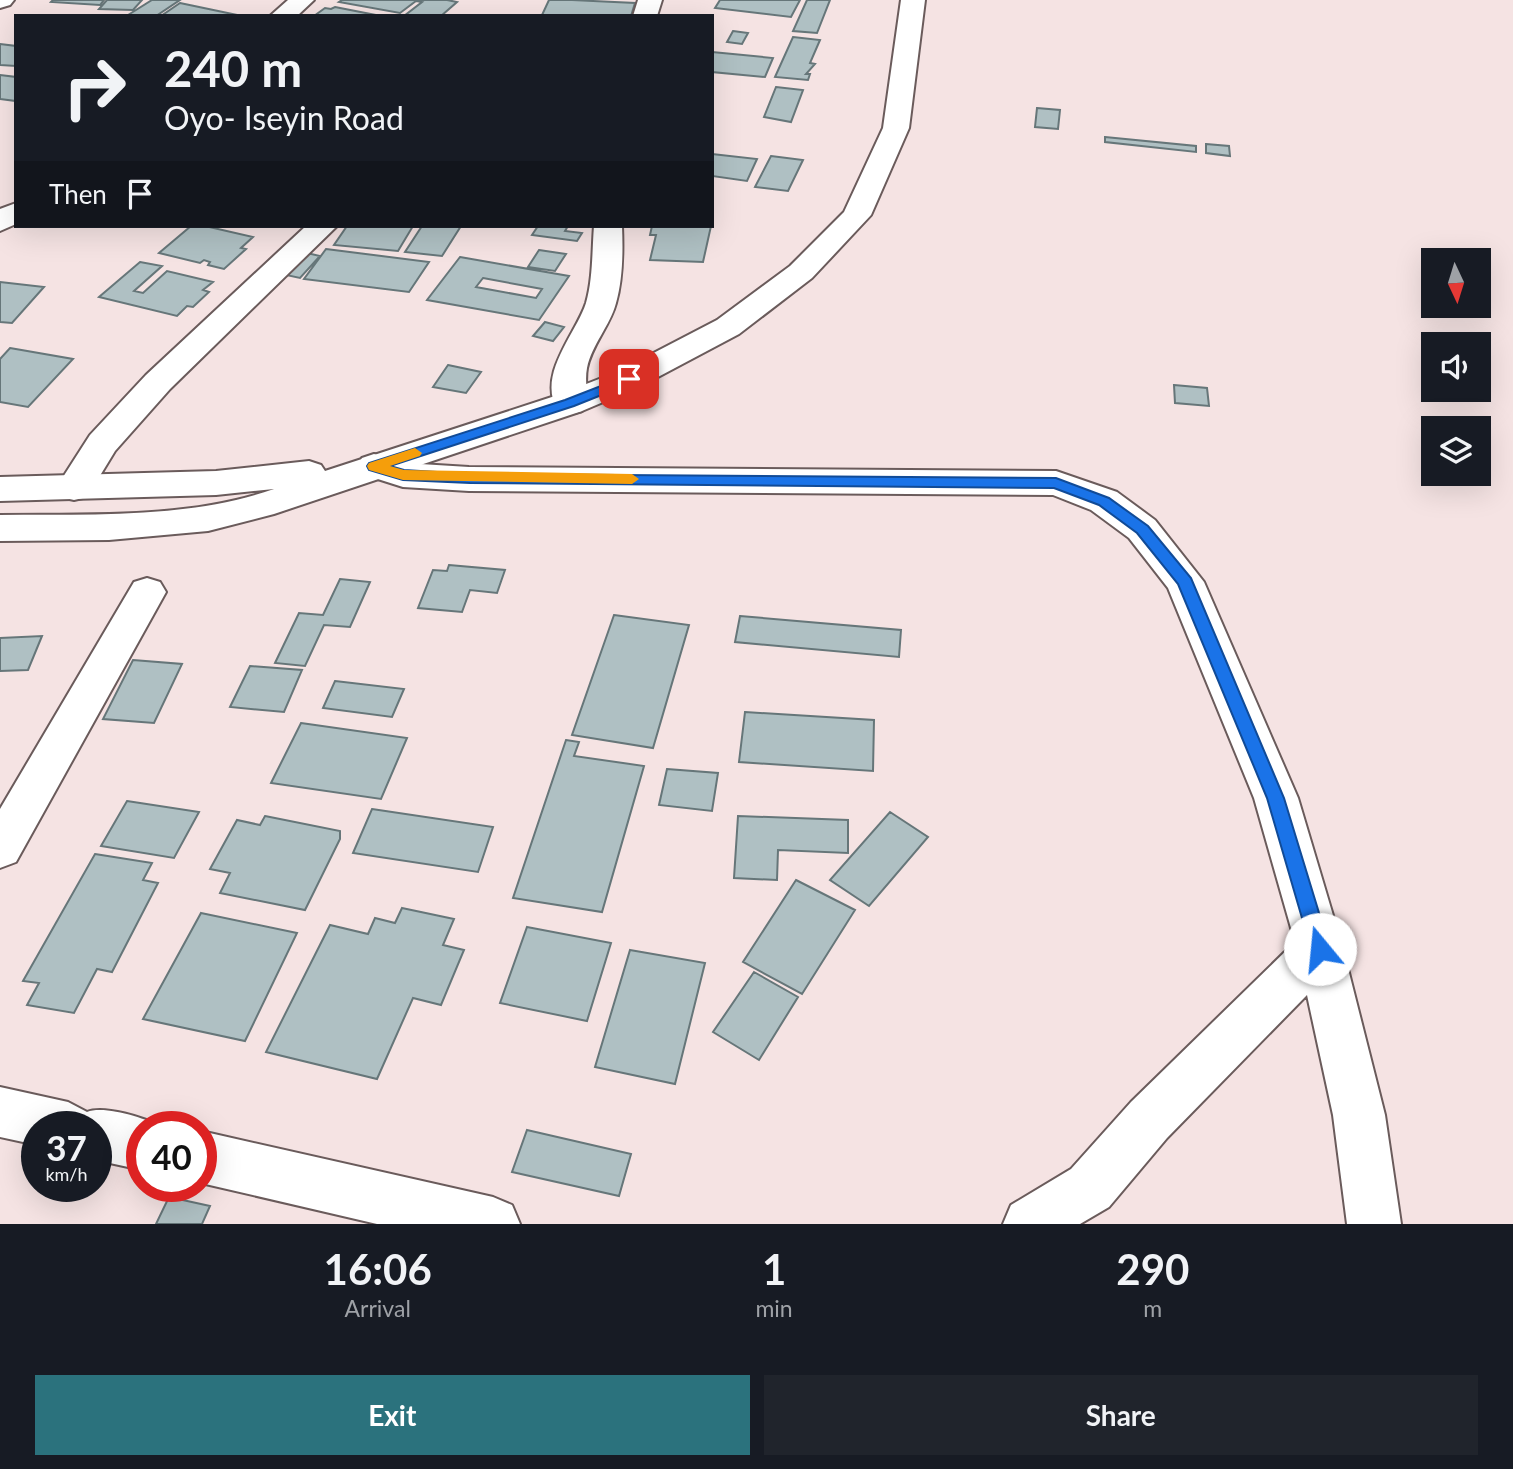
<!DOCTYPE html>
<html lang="en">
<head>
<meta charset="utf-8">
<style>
	body { margin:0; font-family:Lato,sans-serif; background:#20242c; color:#f1f3f6; height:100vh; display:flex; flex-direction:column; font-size:26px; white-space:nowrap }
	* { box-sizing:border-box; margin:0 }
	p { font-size:23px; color:#9ea1a6 }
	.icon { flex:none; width:38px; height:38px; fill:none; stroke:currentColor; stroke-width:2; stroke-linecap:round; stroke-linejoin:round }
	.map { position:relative; height:1224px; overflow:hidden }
	.panel { display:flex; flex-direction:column; background:#171b24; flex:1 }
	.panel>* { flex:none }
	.top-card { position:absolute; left:14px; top:14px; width:700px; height:214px; border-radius:0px; box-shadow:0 7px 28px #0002; background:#171b24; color:#f1f3f6; overflow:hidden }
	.needle { width:46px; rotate:176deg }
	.buttons { position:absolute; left:1421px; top:248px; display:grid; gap:14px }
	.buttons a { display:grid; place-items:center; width:70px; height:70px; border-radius:0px; background:#171b24; box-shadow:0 7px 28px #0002; font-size:35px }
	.speed { position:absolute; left:21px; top:1111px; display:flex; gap:14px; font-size:35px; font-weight:700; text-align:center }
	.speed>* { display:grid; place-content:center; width:91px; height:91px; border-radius:50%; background:#171b24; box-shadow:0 7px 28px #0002; line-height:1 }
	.speed small { font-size:18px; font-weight:400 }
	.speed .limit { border:10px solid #d22; background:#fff; color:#111 }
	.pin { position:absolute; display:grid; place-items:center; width:60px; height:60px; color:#fff; margin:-30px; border-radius:14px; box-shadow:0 4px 10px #0006 }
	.me { position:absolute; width:77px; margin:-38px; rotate:343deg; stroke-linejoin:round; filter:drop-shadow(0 0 5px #0008) }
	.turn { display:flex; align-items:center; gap:24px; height:147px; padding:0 35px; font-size:32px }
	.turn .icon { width:91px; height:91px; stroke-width:2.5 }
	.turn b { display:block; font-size:49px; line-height:60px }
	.then { display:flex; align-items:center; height:66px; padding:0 35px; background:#0003; gap:14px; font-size:26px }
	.eta { display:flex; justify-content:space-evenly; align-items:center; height:119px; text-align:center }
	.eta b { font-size:42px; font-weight:700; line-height:49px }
	.primary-button { display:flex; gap:14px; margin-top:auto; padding:14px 35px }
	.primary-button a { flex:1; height:80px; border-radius:0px; background:#2b727d; color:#fff; font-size:28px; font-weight:700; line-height:80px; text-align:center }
	.primary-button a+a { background:#20242c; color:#f1f3f6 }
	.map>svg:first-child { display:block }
	.building { fill:#afc0c3; stroke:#667679; stroke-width:2; fill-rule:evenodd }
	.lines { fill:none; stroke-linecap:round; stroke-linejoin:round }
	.minor-casing { stroke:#6a5b5b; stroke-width:4 }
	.major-casing { stroke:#6a5b5b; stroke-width:4 }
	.minor { fill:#fff; fill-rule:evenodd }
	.major { fill:#fff; fill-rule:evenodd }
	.route { fill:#1a73e8; stroke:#114b97; stroke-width:2 }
	.slow { fill:#f59e0b }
</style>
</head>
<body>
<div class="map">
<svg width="1513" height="1224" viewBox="0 0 1513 1224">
	<rect width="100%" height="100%" fill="#f5e3e3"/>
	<path class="building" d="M53,0H104L100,5L51,2Z
		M107,0H142L133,10L99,9Z
		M152,0H180L156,16L128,15Z
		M342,0H447L457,2L441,16H404L422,2L416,1L400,13L339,2Z
		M549,0H572L635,3L631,16L542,15Z
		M720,0H800L791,17L715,8Z
		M807,0H830L817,33L793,31Z
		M180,3L242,16H161Z
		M335,7L381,16H314L325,8L331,9Z
		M733,31L748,33L742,44L727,42Z
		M793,37L820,40L810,63L815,64L806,74H810L808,80L775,77Z
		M0,44L16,46V66L0,65Z
		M712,52L773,58L765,77L712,72Z
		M0,75L16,77V101L0,99Z
		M776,87L803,90L791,122L764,117Z
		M1037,108L1060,110L1058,129L1035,127Z
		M1105,137L1196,146V152L1105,142Z
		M1206,144L1229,146L1230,156L1206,153Z
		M712,154L757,159L747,181L712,176Z
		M771,156L803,160L788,191L755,187Z
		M191,226H205L253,237L241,248L246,249L224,269L208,265L210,262L204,260L200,263L159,253Z
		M347,226H413L398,251L334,245Z
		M422,226H461L442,256L405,252Z
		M538,226H568L565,231L582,233L577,241L532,235Z
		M652,226H711L703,262L650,260L656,235H650Z
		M326,249L429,262L409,292L304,279Z
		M539,250L566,254L555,271L528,267Z
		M307,253L320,256L300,278L286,275Z
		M460,257L569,276L539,320L427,300ZM483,278L542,289L536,298L476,287Z
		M140,262L162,266L134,291L143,293L167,271L213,282L203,290L209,292L193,307L187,306L177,316L99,297Z
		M0,282L44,287L12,323L0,322Z
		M545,322L564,327L553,341L533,336Z
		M10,348L73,359L28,407L0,402V359Z
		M448,365L481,372L466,393L433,387Z
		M1174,385L1207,388L1209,406L1175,403Z
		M449,565L505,570L497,593L470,590L462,612L418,608L433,570L447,571Z
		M340,579L370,582L350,627L324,625L305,666L275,663L299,613L323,615Z
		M614,615L689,625L653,748L572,735Z
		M740,616L901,630L899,657L735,642Z
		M42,636L28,670L0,671V638Z
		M133,660L182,664L154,723L103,719Z
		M250,666L302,670L284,712L230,707Z
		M335,681L404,689L392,717L323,708Z
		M745,712L874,720L873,771L739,762Z
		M301,723L407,738L381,799L271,783Z
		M566,740L579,742L574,756L644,766L602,912L513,898Z
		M667,769L718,773L712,811L659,805Z
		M127,801L199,812L174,858L101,846Z
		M372,809L493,827L478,872L353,853Z
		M890,812L928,837L869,906L830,880Z
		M265,816L340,831V839L305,910L220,893L230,873L210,869L237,820L260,825Z
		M738,816L848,820V853L778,850L777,880L734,878Z
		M95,854L152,863L143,880L158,883L112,972L97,969L74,1013L27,1005L39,983L23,981Z
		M796,880L855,910L802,994L743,962Z
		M402,908L454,919L443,945L464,950L441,1005L413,998L377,1079L266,1052L330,925L368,934L375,918L395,923Z
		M201,913L297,933L245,1041L143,1019Z
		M527,927L611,943L587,1021L500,1003Z
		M630,950L705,963L675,1084L595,1067Z
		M754,972L798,997L759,1060L713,1032Z
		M527,1130L631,1154L619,1196L512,1172Z
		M169,1197L210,1206L202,1224H156Z"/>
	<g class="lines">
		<g class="minor-casing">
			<path id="minor" d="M0,0H14L10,5L0,8Z
				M288,0H314L297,16H270Z
				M638,0H662L657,16H633Z
				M16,203V224L0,231V209Z
				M306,226H337L170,389L115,451L87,497L74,500L61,497L56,488L90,435L146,375Z
				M594,226H622C623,250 623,279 616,303C610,326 592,344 587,368C584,383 590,397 582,411L570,414L558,411C536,375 576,334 586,303C593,279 592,251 594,226Z
				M374,454L404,463L469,467L1056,471L1117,492L1155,520L1204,582L1298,798L1343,949L1385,1115L1401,1224H1347L1333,1115L1307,995L1167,1138L1109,1207L1080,1224H1003L1011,1205L1071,1169L1131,1102L1295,942L1254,798L1168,588L1129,538L1091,510L1053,495L469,491L403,487L362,474L357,466L362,458Z
				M147,578L160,582L166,592L16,862L0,868V809L134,582Z
				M0,1087L68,1102L87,1112C104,1105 146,1118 161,1127H142V1170L96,1160V1127H37V1145L0,1137Z
				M201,1131L493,1197L512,1205L520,1224H377L201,1183Z"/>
		</g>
		<g class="major-casing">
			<path id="major" d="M901,0H925L909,128L871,215L812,278L739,334L641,386L582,411L274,514L208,531L109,540L0,541V515C90,514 188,519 274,489L216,495L0,501V477L216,471L309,461L321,465L325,471L558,395L617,372L717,320L790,266L844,212L883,128Z"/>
		</g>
		<use href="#minor" class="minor"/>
		<use href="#major" class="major"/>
	</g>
	<path class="route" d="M629,375L634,376V382L574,406L390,466L404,470L470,474L1056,478L1109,498L1148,526L1191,578L1284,798L1330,949L1327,955L1320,958L1314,955L1311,949L1267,798L1178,584L1137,533L1099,505L1054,488L470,483L403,480L369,470L367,466L369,463L565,400Z"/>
	<path class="slow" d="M415,448L422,453L420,456L390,466L404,470L632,474L639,479L632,484L403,480L369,470L367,466L369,463Z"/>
</svg>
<div class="buttons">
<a><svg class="needle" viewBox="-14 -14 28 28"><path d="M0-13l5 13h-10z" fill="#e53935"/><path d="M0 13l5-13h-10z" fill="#9ea1a6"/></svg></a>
<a><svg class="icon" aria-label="sound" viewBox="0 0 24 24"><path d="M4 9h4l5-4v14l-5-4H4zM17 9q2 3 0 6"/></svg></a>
<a><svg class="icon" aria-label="layers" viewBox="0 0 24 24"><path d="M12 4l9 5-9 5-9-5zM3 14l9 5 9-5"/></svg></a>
</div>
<div class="speed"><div>37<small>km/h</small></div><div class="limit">40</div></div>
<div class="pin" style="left:629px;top:379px;background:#d93025"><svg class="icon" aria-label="arrive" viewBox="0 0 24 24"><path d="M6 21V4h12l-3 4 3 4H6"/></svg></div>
<svg class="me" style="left:1320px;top:949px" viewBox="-20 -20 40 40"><circle r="19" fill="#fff"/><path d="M0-13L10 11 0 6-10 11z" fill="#1a73e8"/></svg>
<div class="top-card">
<div class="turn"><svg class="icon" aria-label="right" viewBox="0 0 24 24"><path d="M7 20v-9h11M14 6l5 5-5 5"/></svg><div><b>240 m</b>Oyo- Iseyin Road</div></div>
<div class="then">Then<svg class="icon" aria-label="arrive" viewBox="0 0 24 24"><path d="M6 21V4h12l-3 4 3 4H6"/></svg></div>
</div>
</div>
<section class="panel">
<div class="eta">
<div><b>16:06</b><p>Arrival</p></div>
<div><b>1</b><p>min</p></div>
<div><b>290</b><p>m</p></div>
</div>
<div class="primary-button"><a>Exit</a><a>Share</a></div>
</section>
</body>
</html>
